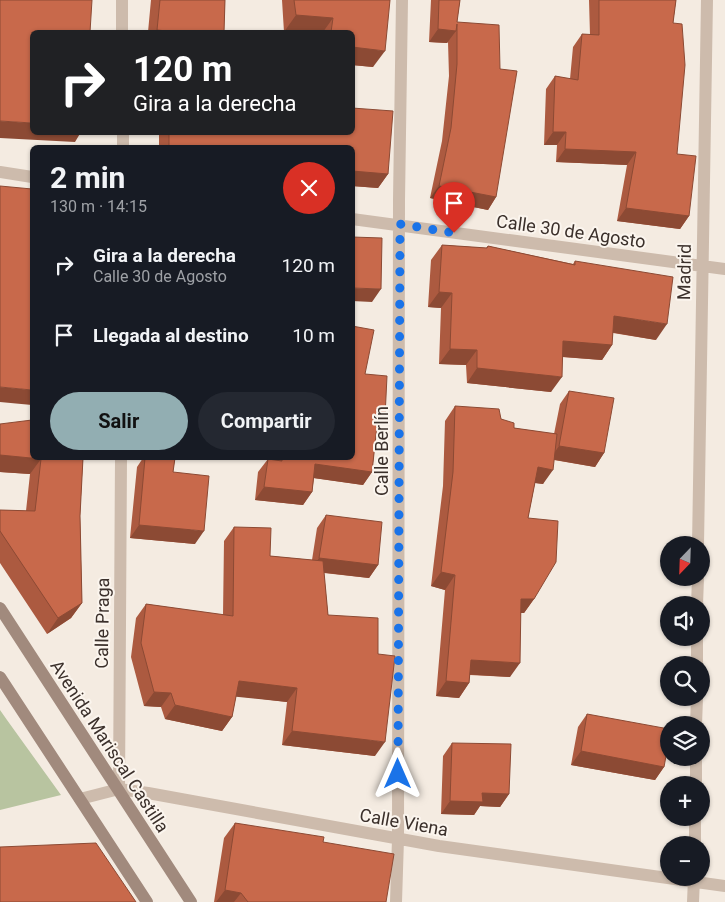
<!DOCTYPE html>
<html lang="es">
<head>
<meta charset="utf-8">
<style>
	body { margin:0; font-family:Roboto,sans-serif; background:#242831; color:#f1f3f6; height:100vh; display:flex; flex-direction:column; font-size:19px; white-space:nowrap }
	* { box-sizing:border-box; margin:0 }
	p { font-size:16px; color:#9ea1a6 }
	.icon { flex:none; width:28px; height:28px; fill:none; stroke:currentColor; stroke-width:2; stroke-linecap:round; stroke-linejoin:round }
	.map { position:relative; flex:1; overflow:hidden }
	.panel { position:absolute; left:30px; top:145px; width:325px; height:315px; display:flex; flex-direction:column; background:#171b24; border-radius:8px; box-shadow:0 1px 4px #0004 }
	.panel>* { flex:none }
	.guide { position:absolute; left:30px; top:30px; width:325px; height:105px; border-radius:8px; box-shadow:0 1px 4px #0004; background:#202124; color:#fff; overflow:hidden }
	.needle { width:32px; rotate:203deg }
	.tools { position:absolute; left:660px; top:536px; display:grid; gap:10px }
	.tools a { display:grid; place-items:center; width:50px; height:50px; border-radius:50%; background:#171b24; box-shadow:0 1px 4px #0004; font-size:25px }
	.pin { position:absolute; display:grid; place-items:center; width:42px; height:42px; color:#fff; margin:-51px -21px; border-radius:50% 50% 50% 0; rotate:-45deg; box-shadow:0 0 5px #0007 }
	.pin .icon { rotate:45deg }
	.me { position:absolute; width:55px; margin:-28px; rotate:0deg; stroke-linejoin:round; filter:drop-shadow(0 0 4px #0008) }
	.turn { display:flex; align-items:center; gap:18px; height:105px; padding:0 20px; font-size:22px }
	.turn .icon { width:65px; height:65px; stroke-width:2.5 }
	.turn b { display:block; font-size:35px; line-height:42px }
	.round { display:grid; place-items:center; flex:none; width:52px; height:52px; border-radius:26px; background:#242831 }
	.summary { display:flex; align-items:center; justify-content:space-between; height:85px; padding:0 20px }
	h1 { font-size:30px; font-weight:700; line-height:38px }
	.action { display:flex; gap:10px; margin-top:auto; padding:10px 20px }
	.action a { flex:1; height:58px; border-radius:30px; background:#92aeb2; color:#111; font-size:20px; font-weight:700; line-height:58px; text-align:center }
	.action a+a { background:#242831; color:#f1f3f6 }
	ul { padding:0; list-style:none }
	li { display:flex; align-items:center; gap:15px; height:70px; padding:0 20px }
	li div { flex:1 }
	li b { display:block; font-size:19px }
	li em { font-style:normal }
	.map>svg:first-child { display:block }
	.green { fill:#b8c4a0 }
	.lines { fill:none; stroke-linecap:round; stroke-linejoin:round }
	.minor { stroke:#cdbbac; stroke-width:12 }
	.secondary { stroke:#a18a7d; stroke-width:12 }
	.wall { fill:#ac5a40 }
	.shaded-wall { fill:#8c4a34 }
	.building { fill:#c8694b; stroke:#8c4a34 }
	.route { stroke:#1a73e8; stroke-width:9; stroke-dasharray:0 16.2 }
	.labels { text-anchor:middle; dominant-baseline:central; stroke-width:4; stroke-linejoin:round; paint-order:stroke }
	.street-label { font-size:18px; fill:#3b302b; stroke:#fbf5ee }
</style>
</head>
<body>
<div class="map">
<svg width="725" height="902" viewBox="0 0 725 902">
	<rect width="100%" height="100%" fill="#f4ebe1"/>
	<path class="green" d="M0,710L7,720L61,795L0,810Z"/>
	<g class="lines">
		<path class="minor" d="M122,0V32
			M123,132V148
			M0,172L32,177
			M352,219L725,269
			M698,545L707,0
			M697,605L698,578
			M697,665V638
			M696,725L697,698
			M696,785V758
			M119,789L121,458
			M80,799L119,789L148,793L439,846L725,886
			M695,845V818
			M396,902L398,839L399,200L402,0
			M693,902L694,878"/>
		<path class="secondary" d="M0,608L191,902
			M0,677L147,902"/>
	</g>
	<path class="wall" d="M151,0H225L224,32H148Z
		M282,0H390L373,67L352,65V32H284Z
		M431,0H460L457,22L496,197L488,210L430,198L442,141L449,76L448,42L447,43L429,42Z
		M589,0H676L673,23L677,154L689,216L680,229L617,221L627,165L556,162L557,145H544L546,89L555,76L570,79L573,47L582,34L590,35Z
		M159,132H352L388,174L378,188L352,186V148H159Z
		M442,245L486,248L488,246L573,264L575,261L656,340L613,333L612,345L602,360L562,357L551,392L467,383L466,365L439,364L441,308L428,307L431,260Z
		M365,374L385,417L377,427L372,472L363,485L314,478L312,492L303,505L255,500L258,472L268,459L274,460V458H352Z
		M569,391L604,453L595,467L554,460L543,484L535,483L528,518L534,599L524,613H521L510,677L470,675L469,683L459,698L436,696L445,590L431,586L443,486L445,421L455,406L501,419L514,428L554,434L560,404Z
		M0,424L83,458L80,516L82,603L71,618L47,634L0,563V510L26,511L30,474L0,472Z
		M143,458H175L173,472L195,544L130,538L137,467Z
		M326,515L378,565L369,578L324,573L328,615L375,756L282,745L287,702L236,696L232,717L222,731L165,719L161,707L144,706L131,657L136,618L146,604L223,615L224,541L234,527L270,556L312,560L317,528Z
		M587,714L664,767L655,780L571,765L578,727Z
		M452,743L509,794L500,807L480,806L474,815L441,814L443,756Z
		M235,823L323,842L386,902H214L224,838Z"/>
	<path class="shaded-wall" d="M296,15L333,18L323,32H284Z
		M438,29L456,31L447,43L429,42Z
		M157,30L177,32H155Z
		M352,47L385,51L373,67L352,65Z
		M0,121L32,123V132H81L75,142L0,138Z
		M553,132H566L557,145H544Z
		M565,149L636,152L627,165L556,162Z
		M352,171L388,174L378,188L352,186Z
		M439,186L496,197L488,210L430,198Z
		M626,208L689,216L680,229L617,221Z
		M352,288L381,289L372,302L352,301Z
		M439,292L452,293L441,308L428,307Z
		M614,316L667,324L656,340L604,331Z
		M563,341L612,345L602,360L552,356Z
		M450,349L477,350L466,365L439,364Z
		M477,368L562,377L551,392L467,383Z
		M0,387L32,390V405L0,402Z
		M378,416L385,417L376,430Z
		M559,446L604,453L595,467L550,459Z
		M0,455L41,459L30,474L0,472Z
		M315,464L372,472L363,485L306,477Z
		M538,467L553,470L543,484L528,482Z
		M264,487L312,492L303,505L255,500Z
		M139,525L204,531L195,544L130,538Z
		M319,558L378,565L369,578L310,571Z
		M441,572L455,575L445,590L431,586Z
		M521,599H534L524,613H511Z
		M82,603L71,618L47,634L58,618Z
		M471,660L520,663L510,677L461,674Z
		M239,681L297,688L287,702L229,696Z
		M446,681L469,683L459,698L436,696Z
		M154,692L171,693L161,707L144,706Z
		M175,705L232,717L222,731L165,719Z
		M292,731L385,742L375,756L282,745Z
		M581,751L664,767L655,780L571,765Z
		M482,793L509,794L500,807L480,806L474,815L441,814L450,801Z
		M225,890L241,893L234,902H216Z"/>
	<path class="building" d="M0,0H92L90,32H32V123L0,121Z
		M160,0H225L224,32H177L157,30Z
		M294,0H390L385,51L352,47V32H331L333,18L296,15Z
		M439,0H460L457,22L499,25L500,69L517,71L496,197L439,186L451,128L457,64V24L456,31L438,29Z
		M599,0H676L673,23L682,24L685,65L677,154L696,156L689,216L626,208L636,152L565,149L566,132H553L555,76L578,80L582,34L599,35Z
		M352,108L393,111L388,174L352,171V148L169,147V132H352Z
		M0,186L32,189V390L0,387Z
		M352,237L382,238L381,289L352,288Z
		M442,245L487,248L488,246L575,265V261L673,277L667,324L614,316L612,345L563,341L562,377L477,368V350L450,349L452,293L439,292Z
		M352,326L374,330L365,374L387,376L385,417L378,416L372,472L315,464L312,492L264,487L268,459L282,461V458H352Z
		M569,391L614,398L604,453L559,446Z
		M455,406L499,409L501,419L514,423V428L557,434L553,470L538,467L528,518L558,521L556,562L534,599H521L520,663L471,660L469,683L446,681L455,575L441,572L453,472Z
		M32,420V458H83L80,516L82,603L58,618L0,531V510L35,511L41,459L0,455V424Z
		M145,458H175L173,472L209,476L204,531L139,525Z
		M326,515L382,522L378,565L319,558Z
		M234,527L271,528L270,556L323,561L328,615L378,618V654L395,656L385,742L292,731L297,688L239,681L232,717L175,705L171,693L154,692L141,643L146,604L233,616Z
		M587,714L669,729V740L664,767L581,751Z
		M452,743L511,744L509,794L482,793L483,802L450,801Z
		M235,823L324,837L323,842L394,854L386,902H248L241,893L225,890Z
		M96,843L136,902H0V847Z"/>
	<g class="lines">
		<path class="route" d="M398,774L400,224L454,233"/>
	</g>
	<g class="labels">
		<g class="street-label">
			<text transform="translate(571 231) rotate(8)">Calle 30 de Agosto</text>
			<text transform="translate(684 272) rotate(-89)">Madrid</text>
			<text transform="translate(381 451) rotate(-90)">Calle Berlín</text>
			<text transform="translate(102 623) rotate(-89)">Calle Praga</text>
			<text transform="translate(110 746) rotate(57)">Avenida Mariscal Castilla</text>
			<text transform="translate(404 822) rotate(10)">Calle Viena</text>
		</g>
	</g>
</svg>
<div class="tools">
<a><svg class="needle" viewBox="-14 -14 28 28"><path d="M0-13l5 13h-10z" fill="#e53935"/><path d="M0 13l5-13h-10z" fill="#9ea1a6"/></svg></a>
<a><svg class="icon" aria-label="sound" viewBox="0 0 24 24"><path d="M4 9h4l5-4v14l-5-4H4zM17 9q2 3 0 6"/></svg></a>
<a><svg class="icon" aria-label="search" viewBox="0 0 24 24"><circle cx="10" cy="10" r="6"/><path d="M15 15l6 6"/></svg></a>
<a><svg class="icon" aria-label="layers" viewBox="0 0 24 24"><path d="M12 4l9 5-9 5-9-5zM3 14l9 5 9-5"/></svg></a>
<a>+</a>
<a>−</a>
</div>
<div class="pin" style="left:454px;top:233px;background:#d93025"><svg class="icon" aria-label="arrive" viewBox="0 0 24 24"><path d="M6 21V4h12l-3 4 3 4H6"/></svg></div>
<svg class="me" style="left:398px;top:774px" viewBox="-20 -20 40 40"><path d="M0-17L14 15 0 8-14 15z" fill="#1a73e8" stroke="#fff" stroke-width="4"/></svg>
<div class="guide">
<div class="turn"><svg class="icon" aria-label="right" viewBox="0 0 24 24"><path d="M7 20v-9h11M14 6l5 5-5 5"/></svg><div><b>120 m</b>Gira a la derecha</div></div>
</div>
<section class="panel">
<div class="summary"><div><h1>2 min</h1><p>130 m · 14:15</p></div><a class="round" style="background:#d93025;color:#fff"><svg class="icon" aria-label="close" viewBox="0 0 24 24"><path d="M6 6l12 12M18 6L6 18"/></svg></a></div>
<ul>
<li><svg class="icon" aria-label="right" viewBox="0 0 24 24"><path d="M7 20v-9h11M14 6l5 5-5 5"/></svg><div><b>Gira a la derecha</b><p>Calle 30 de Agosto</p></div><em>120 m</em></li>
<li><svg class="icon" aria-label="arrive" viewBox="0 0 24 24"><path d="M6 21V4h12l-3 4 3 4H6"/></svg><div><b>Llegada al destino</b></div><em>10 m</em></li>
</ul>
<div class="action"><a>Salir</a><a>Compartir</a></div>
</section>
</div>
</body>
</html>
